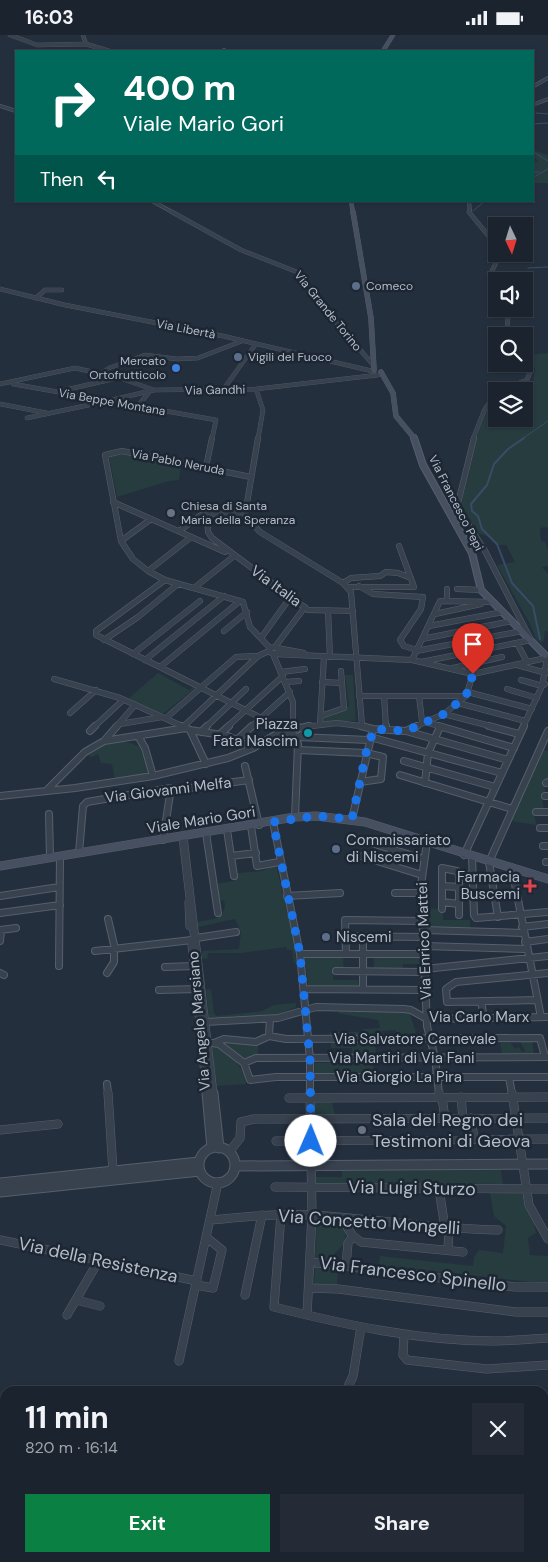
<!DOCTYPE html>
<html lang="en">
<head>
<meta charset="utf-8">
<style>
	body { margin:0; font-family:"DM Sans",sans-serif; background:#242b36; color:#f1f3f6; height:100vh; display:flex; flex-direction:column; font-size:19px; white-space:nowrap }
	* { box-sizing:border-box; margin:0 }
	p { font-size:16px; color:#a0a4aa }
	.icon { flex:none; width:28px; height:28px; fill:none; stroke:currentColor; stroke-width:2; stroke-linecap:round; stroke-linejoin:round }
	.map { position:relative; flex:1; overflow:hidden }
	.panel { position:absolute; left:0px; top:1351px; width:549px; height:176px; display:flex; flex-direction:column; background:#1b232e; border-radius:15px 15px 0 0; box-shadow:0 1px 4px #0004,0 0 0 1px #39404a }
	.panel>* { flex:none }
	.banner { position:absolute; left:15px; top:15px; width:519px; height:152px; border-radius:0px; box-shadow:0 1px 4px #0004,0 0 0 1px #39404a; background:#00695c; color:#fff; overflow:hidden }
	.needle { width:32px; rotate:176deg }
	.tools { position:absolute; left:488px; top:182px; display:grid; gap:10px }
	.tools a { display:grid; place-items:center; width:45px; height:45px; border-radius:0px; background:#1b232e; box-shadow:0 1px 4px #0004,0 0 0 1px #39404a; font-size:25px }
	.pin { position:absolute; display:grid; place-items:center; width:42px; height:42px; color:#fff; margin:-51px -21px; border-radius:50% 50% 50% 0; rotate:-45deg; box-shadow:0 0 5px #0007 }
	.pin .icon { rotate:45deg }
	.me { position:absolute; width:55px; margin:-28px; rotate:1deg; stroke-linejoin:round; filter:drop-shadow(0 0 4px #0008) }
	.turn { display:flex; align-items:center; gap:18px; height:105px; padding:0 25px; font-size:22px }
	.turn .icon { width:65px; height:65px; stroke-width:2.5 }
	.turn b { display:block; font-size:35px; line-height:42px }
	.then { display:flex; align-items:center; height:48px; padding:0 25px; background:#0003; gap:10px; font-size:19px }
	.round { display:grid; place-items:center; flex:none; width:52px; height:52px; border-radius:0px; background:#242b36 }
	.headline { display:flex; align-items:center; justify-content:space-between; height:85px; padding:0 25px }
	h1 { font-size:30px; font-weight:700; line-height:38px }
	.action { display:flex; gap:10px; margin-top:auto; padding:10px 25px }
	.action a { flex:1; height:58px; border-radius:0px; background:#0b8043; color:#fff; font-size:20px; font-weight:700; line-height:58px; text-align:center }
	.action a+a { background:#242b36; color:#f1f3f6 }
	.status { display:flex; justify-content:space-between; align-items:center; height:35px; padding:0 25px; background:#1b232e; direction:ltr }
	.status svg { height:14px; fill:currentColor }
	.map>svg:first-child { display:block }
	.green { fill:#263c3f }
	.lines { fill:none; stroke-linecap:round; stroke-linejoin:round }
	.stream-far1 { stroke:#394c67; stroke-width:1 }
	.stream { stroke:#394c67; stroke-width:2 }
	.minor-far4-casing { stroke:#565f6c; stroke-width:4 }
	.minor-far3-casing { stroke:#565f6c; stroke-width:4.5 }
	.minor-far2-casing { stroke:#565f6c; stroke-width:6 }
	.minor-far1-casing { stroke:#565f6c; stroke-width:8 }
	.minor-casing { stroke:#565f6c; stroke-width:9 }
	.tertiary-far2-casing { stroke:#565f6c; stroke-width:4.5 }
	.tertiary-far1-casing { stroke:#565f6c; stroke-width:9 }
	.tertiary-casing { stroke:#565f6c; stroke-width:11 }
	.secondary-far3-casing { stroke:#565f6c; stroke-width:4.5 }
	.secondary-far2-casing { stroke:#565f6c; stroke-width:5.5 }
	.secondary-far1-casing { stroke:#565f6c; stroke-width:8 }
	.secondary-casing { stroke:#565f6c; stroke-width:9 }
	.minor-far4 { stroke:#38414e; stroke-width:3 }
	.minor-far3 { stroke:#38414e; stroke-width:4 }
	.minor-far2 { stroke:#38414e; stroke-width:5 }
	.minor-far1 { stroke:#38414e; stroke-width:6 }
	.minor { stroke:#38414e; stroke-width:8 }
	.tertiary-far2 { stroke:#38414e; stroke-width:4 }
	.tertiary-far1 { stroke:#38414e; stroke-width:8 }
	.tertiary { stroke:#38414e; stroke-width:9 }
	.secondary-far3 { stroke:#465061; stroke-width:4 }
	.secondary-far2 { stroke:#465061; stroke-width:5 }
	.secondary-far1 { stroke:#465061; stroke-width:6 }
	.secondary { stroke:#465061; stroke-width:8 }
	.route { stroke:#1a73e8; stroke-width:9; stroke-dasharray:0 16.2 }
	.service-dot { fill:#5c6f8a; stroke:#1d2633; stroke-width:2 }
	.shop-dot { fill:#3f7fe0; stroke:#1d2633; stroke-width:2 }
	.worship-dot { fill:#6b7280; stroke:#1d2633; stroke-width:2 }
	.culture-dot { fill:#0f9aa8; stroke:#1d2633; stroke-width:2 }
	.health-dot { fill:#e0444e; stroke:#1d2633; stroke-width:2 }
	.labels { text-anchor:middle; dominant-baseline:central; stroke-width:5; stroke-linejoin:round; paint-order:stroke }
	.far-poi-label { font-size:12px; fill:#b4bcc9; stroke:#1d2633; text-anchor:start }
	.far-street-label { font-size:12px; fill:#b4bcc9; stroke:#1d2633 }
	.street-label { font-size:15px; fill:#b4bcc9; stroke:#1d2633 }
	.poi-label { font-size:15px; fill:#b4bcc9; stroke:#1d2633; text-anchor:end }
	.near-poi-label { font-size:18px; fill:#b4bcc9; stroke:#1d2633; text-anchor:start }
	.near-street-label { font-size:18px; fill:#b4bcc9; stroke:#1d2633 }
</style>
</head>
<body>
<div class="status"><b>16:03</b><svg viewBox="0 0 49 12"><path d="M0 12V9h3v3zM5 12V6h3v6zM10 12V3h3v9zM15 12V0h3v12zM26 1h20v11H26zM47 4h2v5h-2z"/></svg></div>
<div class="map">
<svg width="548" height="1527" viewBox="0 0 548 1527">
	<rect width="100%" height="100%" fill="#242f3e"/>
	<path class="green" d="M533,115L548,120V148H533V127L538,126L533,122Z
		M548,318V492L540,493L541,506L545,507L548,515V531L542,532L548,539V596H545L544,605L541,608L536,604L530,589L497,530L515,527L506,510H496L487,501L478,498L461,469C463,449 481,375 496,363V384H524V356H510L533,347L535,333L528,320Z
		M124,419L181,430L179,445L169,446L117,462L109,421Z
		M158,638L189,655L193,652L195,653L163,679L129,666V663Z
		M345,640H353L356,686H323L324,682L349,671Z
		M118,706L131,708L140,712L148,738L146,740L115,744L112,729L101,728L98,719L92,722L85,719L95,712Z
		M543,715L548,716V745H542L546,759H541L544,774H532L537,790L511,786Z
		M276,830L294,906L296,928H294L292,915H287L286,912L241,918H208L207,924L202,923V916L239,914L241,897L235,884L198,892L197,887L214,884L222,880L225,871L224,865L219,867L216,849L234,846L237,838L262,836Z
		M425,873L438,874V878H443V885H470V894L426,893Z
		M305,922H343L344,934H333V945H358L359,952L308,951Z
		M374,922L422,923V934H420L419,929H403V934L374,933Z
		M211,954L214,978L217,981L262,976L274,970L296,968V972L279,979L209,983L206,955Z
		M340,975H392L410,979L417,1001H397L396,995L382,996V1001L330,1000V997H363V994L380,993L378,985L341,979L338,978Z
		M226,1006L258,1010V1019C242,1026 234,1023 224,1008Z
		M520,1006H532L534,1019H502L500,1007H510L515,1014L519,1012L522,1017L525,1016Z
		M331,1007H375L376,1020L352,1019V1013H331Z
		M212,1011C228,1016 245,1031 246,1049L216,1051Z
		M373,1027L374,1039H315L314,1028Z
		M314,1067H332L335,1081H315Z
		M501,1135L503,1149L316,1148V1142H342V1136Z
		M490,1158H522L533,1184L536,1198L528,1203L530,1220L548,1221V1249L379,1230L380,1221L473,1231L474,1222L479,1215L503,1218L506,1191L494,1181Z
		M317,1184L340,1188L346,1199L343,1210L327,1226L315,1225Z
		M315,1231L338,1234L337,1250H314Z"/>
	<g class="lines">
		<path class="stream-far1" d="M536,78L548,79
			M532,89L548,88
			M532,116L548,126
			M532,137H539
			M532,151L534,142L548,134
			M473,176L485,166
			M528,233L548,232
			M522,404L548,386"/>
		<path class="stream" d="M524,403L508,414L494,429L487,450L471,469L472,476L478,481L482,494L497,509L512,548L533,571L540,604"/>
		<g class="minor-far4-casing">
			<path id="minor-far4" d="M83,0L86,9
				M224,15L226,16
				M532,52L548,43
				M532,70L548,64
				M0,71L16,76
				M152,166L174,178
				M469,166L470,178"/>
		</g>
		<g class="minor-far3-casing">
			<path id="minor-far3" d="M172,177L241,215L297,237L307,253L375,332
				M469,177L496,210
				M497,246L492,236L500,219
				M0,254L65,270L223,301L372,336
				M36,263L45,255H62
				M506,301L509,274
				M102,338L109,333L145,320L177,324L198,323L242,306
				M0,349L75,333L120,343L154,355L256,354L378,340
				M13,349L216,385L212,404
				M256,354L263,375L258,404
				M223,355L255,310
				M61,356L117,343
				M498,356L527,345L530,337L524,324
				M112,365L154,355
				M0,369L47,378
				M138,371L150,356
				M27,383L103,367
				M473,404L484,376L496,357"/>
		</g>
		<g class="minor-far2-casing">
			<path id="minor-far2" d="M258,403L245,480L260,497L343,548L351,557L362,690
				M206,432L212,403
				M251,442L122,416L105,420L121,506L133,524L148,536L165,545L243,567L250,592L270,613
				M113,467L225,517
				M207,479L208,497L212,503L308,575L353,576
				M179,496L201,480L245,477
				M121,506L151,484
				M148,536L190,503
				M165,545L96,596V600L279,692
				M343,548L351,543L380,541L386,537L398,538L411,543
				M359,551L373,559L423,562L421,574L400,605L404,611L417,615
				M348,552H414L399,511
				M194,553L234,521
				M447,554V566
				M457,554L481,555
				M328,576L330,622
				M435,579L481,569
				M429,591L503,577
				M224,596L247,577
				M261,603L292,560
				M422,604L512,586
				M104,605L138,582L178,549
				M517,608L527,627
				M275,612L305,572
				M276,612L280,616L276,619L271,618L270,613Z
				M277,613L304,618
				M416,616L522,596
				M133,619L200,566
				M273,619L293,667V692
				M274,619L412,625L473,639L546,623
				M145,625L224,561
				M412,625L440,566L493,567
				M421,627L531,605L484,514L457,472L474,403
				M517,630L546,638
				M160,632L240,566
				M453,633L502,622
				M281,637L305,634
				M54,644L120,663L184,692
				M521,645L542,651L545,649
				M286,647L299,646
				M322,647L342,648
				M507,654L537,663
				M468,657L532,674
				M359,661H466
				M384,661L386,692
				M419,661L422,686L443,692
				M458,668L525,686
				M70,678L96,655
				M444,679L494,692
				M321,681L344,673L341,636
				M166,683L236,622L258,621
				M120,689L162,682
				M320,689L324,622
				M184,691L258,621L269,616
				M94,692L123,665
				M116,692L135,670
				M206,692L246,654
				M227,692L283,641
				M251,692L290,657
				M304,692L337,688L367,692
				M414,692L444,679L466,661L473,639
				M523,692L542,651L547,624"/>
		</g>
		<g class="minor-far1-casing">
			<path id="minor-far1" d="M181,691L190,695L228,701L253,713
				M276,691L292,699
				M293,691V695
				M361,691L373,694
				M386,691V694
				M439,691L514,713
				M489,691L519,699
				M301,693L309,691
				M190,695L206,729
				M90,696L95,691
				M406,696L508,725
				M201,697L207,691
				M220,699L229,691
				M138,701L145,713L153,741
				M294,701L298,709L295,782
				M300,701L305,698L304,694L298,692L293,695L292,699L297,702L369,705
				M370,702L502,738
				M237,705L252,691
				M104,706L186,693
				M298,715L366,718L383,722L381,744L360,747
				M404,726L495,752
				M245,731L259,790
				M400,740L512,774
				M425,748L428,718L440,692
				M546,748L548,747
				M46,756L85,717L104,706L117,691
				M0,761L75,753L153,741L228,723L253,713L285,694
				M545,761H548
				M536,777H548
				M49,779L50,823
				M352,784L373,694L406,696L417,691
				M273,787L300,919L310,1024V1059
				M251,791L257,831L279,827
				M540,793H548
				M227,795L234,841
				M206,798L218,878
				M163,805L171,753
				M361,805L424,824
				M427,807L421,850L427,991L435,1023L439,1059
				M543,811H548
				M79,818L83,771L87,767L171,753H190L249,745
				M464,820L524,691
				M231,821L256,818
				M361,821L422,840
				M472,822L474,880L476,883L548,877
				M546,827H548
				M512,834L541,982
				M442,851L459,852
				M395,858H422
				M0,861L59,852
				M287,861L340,858
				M459,861L473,862
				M442,867L459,869
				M442,874V833L457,836L459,840
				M0,878L60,870
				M459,880V840L473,841
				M498,882L489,827L548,696
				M108,884L115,914
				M522,892L548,889
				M0,895L16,893
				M423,895L523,898
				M345,901L423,902
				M363,901V954
				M196,903L236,897
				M0,906L1,895
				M525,907L548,904
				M424,911L526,914
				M95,916L192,905
				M300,919H424
				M346,919L345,885L423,886
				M59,931L60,821
				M165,932L194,931
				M425,934L548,921
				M336,936L425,937
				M0,938L4,940
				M107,938L114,927V915
				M304,954L426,955
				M159,955L197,954
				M537,965L447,967L446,954L456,947L548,938
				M481,966L484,983
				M205,987L278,983L316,972L404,974L411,975L427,984L548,982
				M269,1001L270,984
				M212,1008L219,1009L244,1028L256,1023L548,1022
				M214,1008L224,1004L256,1007L269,1001L286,1004L540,1003L545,1022
				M244,1028L250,1045L276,1042H548
				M509,1042L512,1059
				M107,1049L108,1059"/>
		</g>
		<g class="minor-casing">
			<path id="minor" d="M108,1058L113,1136
				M439,1058V1063
				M512,1058L529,1170L548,1204
				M461,1062L463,1083
				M289,1063L548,1062
				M442,1063L445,1083
				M471,1083L474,1104
				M0,1095L58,1089
				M276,1106L548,1104
				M230,1116L240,1103L241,1087L254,1084L548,1083
				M275,1152L548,1154
				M439,1154L445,1193
				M281,1179L274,1272C346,1290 419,1306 494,1306C512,1306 530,1304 548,1303
				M341,1183L353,1201L361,1207L463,1217
				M210,1185C244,1182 278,1178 312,1180C375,1184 436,1194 498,1195
				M0,1205L197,1246
				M448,1214L449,1194
				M310,1227L515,1252H548
				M346,1231L348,1208L353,1201
				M196,1250L213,1253L222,1215L206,1202
				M309,1253L338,1254L516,1277H548
				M245,1260L262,1180
				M76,1265L100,1271
				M67,1280L99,1225
				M307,1280L312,1180L310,1058
				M404,1299L403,1320L407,1325L487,1334L548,1330
				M179,1326L218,1147
				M346,1356L353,1341L361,1292
				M544,1449H548
				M544,1484L546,1527
				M369,1522L383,1527
				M510,1527L511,1522"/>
		</g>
		<g class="tertiary-far2-casing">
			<path id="tertiary-far2" d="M10,0L37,10L86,9L109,16"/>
		</g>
		<g class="tertiary-far1-casing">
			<path id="tertiary-far1" d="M183,802L213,1059
				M189,867L190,891
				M192,909L207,1059"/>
		</g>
		<g class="tertiary-casing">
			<path id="tertiary" d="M207,1058L212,1113
				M213,1058L219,1113
				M199 1130a18 18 0 1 1 36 0a18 18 0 1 1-36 0Z
				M236,1131L548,1129
				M0,1148L199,1127
				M0,1157L200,1136"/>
		</g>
		<g class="secondary-far3-casing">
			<path id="secondary-far3" d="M383,16L393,0
				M351,166L353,178"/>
		</g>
		<g class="secondary-far2-casing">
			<path id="secondary-far2" d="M353,177L371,283L374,335
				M381,337L393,358L396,381L415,404"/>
		</g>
		<g class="secondary-far1-casing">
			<path id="secondary-far1" d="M414,403L423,430L472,518L481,555L545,620"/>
		</g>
		<g class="secondary-casing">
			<path id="secondary" d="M0,831L295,782L316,781L365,787L548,844"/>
		</g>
		<use href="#minor-far4" class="minor-far4"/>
		<use href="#minor-far3" class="minor-far3"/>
		<use href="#minor-far2" class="minor-far2"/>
		<use href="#minor-far1" class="minor-far1"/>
		<use href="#minor" class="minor"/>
		<use href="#tertiary-far2" class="tertiary-far2"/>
		<use href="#tertiary-far1" class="tertiary-far1"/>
		<use href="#tertiary" class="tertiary"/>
		<use href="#secondary-far3" class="secondary-far3"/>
		<use href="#secondary-far2" class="secondary-far2"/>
		<use href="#secondary-far1" class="secondary-far1"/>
		<use href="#secondary" class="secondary"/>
	</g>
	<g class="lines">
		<path class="route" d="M311,1106L310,1024L300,919L273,787L316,781L352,784L366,718L374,694L406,696L444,679L466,661L473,639"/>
	</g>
	<g class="service-dot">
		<circle cx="356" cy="251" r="5"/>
		<circle cx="238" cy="322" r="5"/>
		<circle cx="336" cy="814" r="5"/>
		<circle cx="326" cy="902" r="5"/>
	</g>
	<circle class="shop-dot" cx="176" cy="333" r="5"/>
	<g class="worship-dot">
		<circle cx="171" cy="478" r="5"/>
		<circle cx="362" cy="1095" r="5"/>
	</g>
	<circle class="culture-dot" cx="308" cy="698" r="5"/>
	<path class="health-dot" d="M527.5 843.5h5v5h5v5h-5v5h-5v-5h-5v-5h5z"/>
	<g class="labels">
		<g class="far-poi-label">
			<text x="366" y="251">Comeco</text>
			<text x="248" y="322">Vigili del Fuoco</text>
			<text x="166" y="326" text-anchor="end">Mercato<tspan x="166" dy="14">Ortofrutticolo</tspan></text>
			<text x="181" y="471">Chiesa di Santa<tspan x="181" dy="14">Maria della Speranza</tspan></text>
		</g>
		<g class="far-street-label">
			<text transform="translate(328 276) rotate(51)">Via Grande Torino</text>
			<text transform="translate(186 294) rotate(11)">Via Libertà</text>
			<text transform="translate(215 355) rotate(-1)">Via Gandhi</text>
			<text transform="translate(112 367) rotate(10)">Via Beppe Montana</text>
			<text transform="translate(178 427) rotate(11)">Via Pablo Neruda</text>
			<text transform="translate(456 468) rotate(63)">Via Francesco Pepi</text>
		</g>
		<g class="street-label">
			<text transform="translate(276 551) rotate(36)">Via Italia</text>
			<text transform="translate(168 755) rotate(-7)">Via Giovanni Melfa</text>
			<text transform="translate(201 785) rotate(-9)">Viale Mario Gori</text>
			<text transform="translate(424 906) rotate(-92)">Via Enrico Mattei</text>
			<text x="479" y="982">Via Carlo Marx</text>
			<text transform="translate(199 986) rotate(-95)">Via Angelo Marsiano</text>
			<text x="415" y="1004">Via Salvatore Carnevale</text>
			<text x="402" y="1023">Via Martiri di Via Fani</text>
			<text x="399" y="1042">Via Giorgio La Pira</text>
		</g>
		<g class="poi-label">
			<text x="298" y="689">Piazza<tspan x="298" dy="17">Fata Nascim</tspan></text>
			<text x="346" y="805" text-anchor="start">Commissariato<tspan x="346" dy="17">di Niscemi</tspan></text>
			<text x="520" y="842">Farmacia<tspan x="520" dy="17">Buscemi</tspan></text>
			<text x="336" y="902" text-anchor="start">Niscemi</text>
		</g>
		<g class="near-poi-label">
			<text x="372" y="1085">Sala del Regno dei<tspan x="372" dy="21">Testimoni di Geova</tspan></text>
		</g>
		<g class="near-street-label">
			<text transform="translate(412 1153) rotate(1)">Via Luigi Sturzo</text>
			<text transform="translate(369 1187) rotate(4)">Via Concetto Mongelli</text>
			<text transform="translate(98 1225) rotate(12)">Via della Resistenza</text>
			<text transform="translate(413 1239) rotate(7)">Via Francesco Spinello</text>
		</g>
	</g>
</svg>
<div class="tools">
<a><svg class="needle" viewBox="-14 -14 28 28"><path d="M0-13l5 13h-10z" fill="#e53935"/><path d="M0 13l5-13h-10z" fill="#a0a4aa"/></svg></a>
<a><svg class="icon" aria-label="sound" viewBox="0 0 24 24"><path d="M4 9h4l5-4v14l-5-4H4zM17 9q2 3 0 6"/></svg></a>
<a><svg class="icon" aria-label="search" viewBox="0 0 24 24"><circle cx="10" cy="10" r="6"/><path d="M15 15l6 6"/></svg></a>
<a><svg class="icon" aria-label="layers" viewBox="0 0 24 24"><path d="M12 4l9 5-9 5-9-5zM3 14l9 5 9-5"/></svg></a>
</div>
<div class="pin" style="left:473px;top:639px;background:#d93025"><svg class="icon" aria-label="arrive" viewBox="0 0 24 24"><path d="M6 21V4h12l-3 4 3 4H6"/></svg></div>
<svg class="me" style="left:311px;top:1106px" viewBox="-20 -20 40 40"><circle r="19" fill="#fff"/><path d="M0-13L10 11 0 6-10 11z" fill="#1a73e8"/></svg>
<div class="banner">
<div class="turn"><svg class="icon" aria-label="right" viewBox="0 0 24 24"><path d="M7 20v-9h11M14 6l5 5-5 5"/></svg><div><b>400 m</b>Viale Mario Gori</div></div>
<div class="then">Then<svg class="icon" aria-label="left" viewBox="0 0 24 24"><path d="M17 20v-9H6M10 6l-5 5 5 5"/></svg></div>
</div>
<section class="panel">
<div class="headline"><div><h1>11 min</h1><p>820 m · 16:14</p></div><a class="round"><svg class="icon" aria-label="close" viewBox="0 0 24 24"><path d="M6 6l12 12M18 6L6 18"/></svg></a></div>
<div class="action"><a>Exit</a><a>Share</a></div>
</section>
</div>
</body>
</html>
